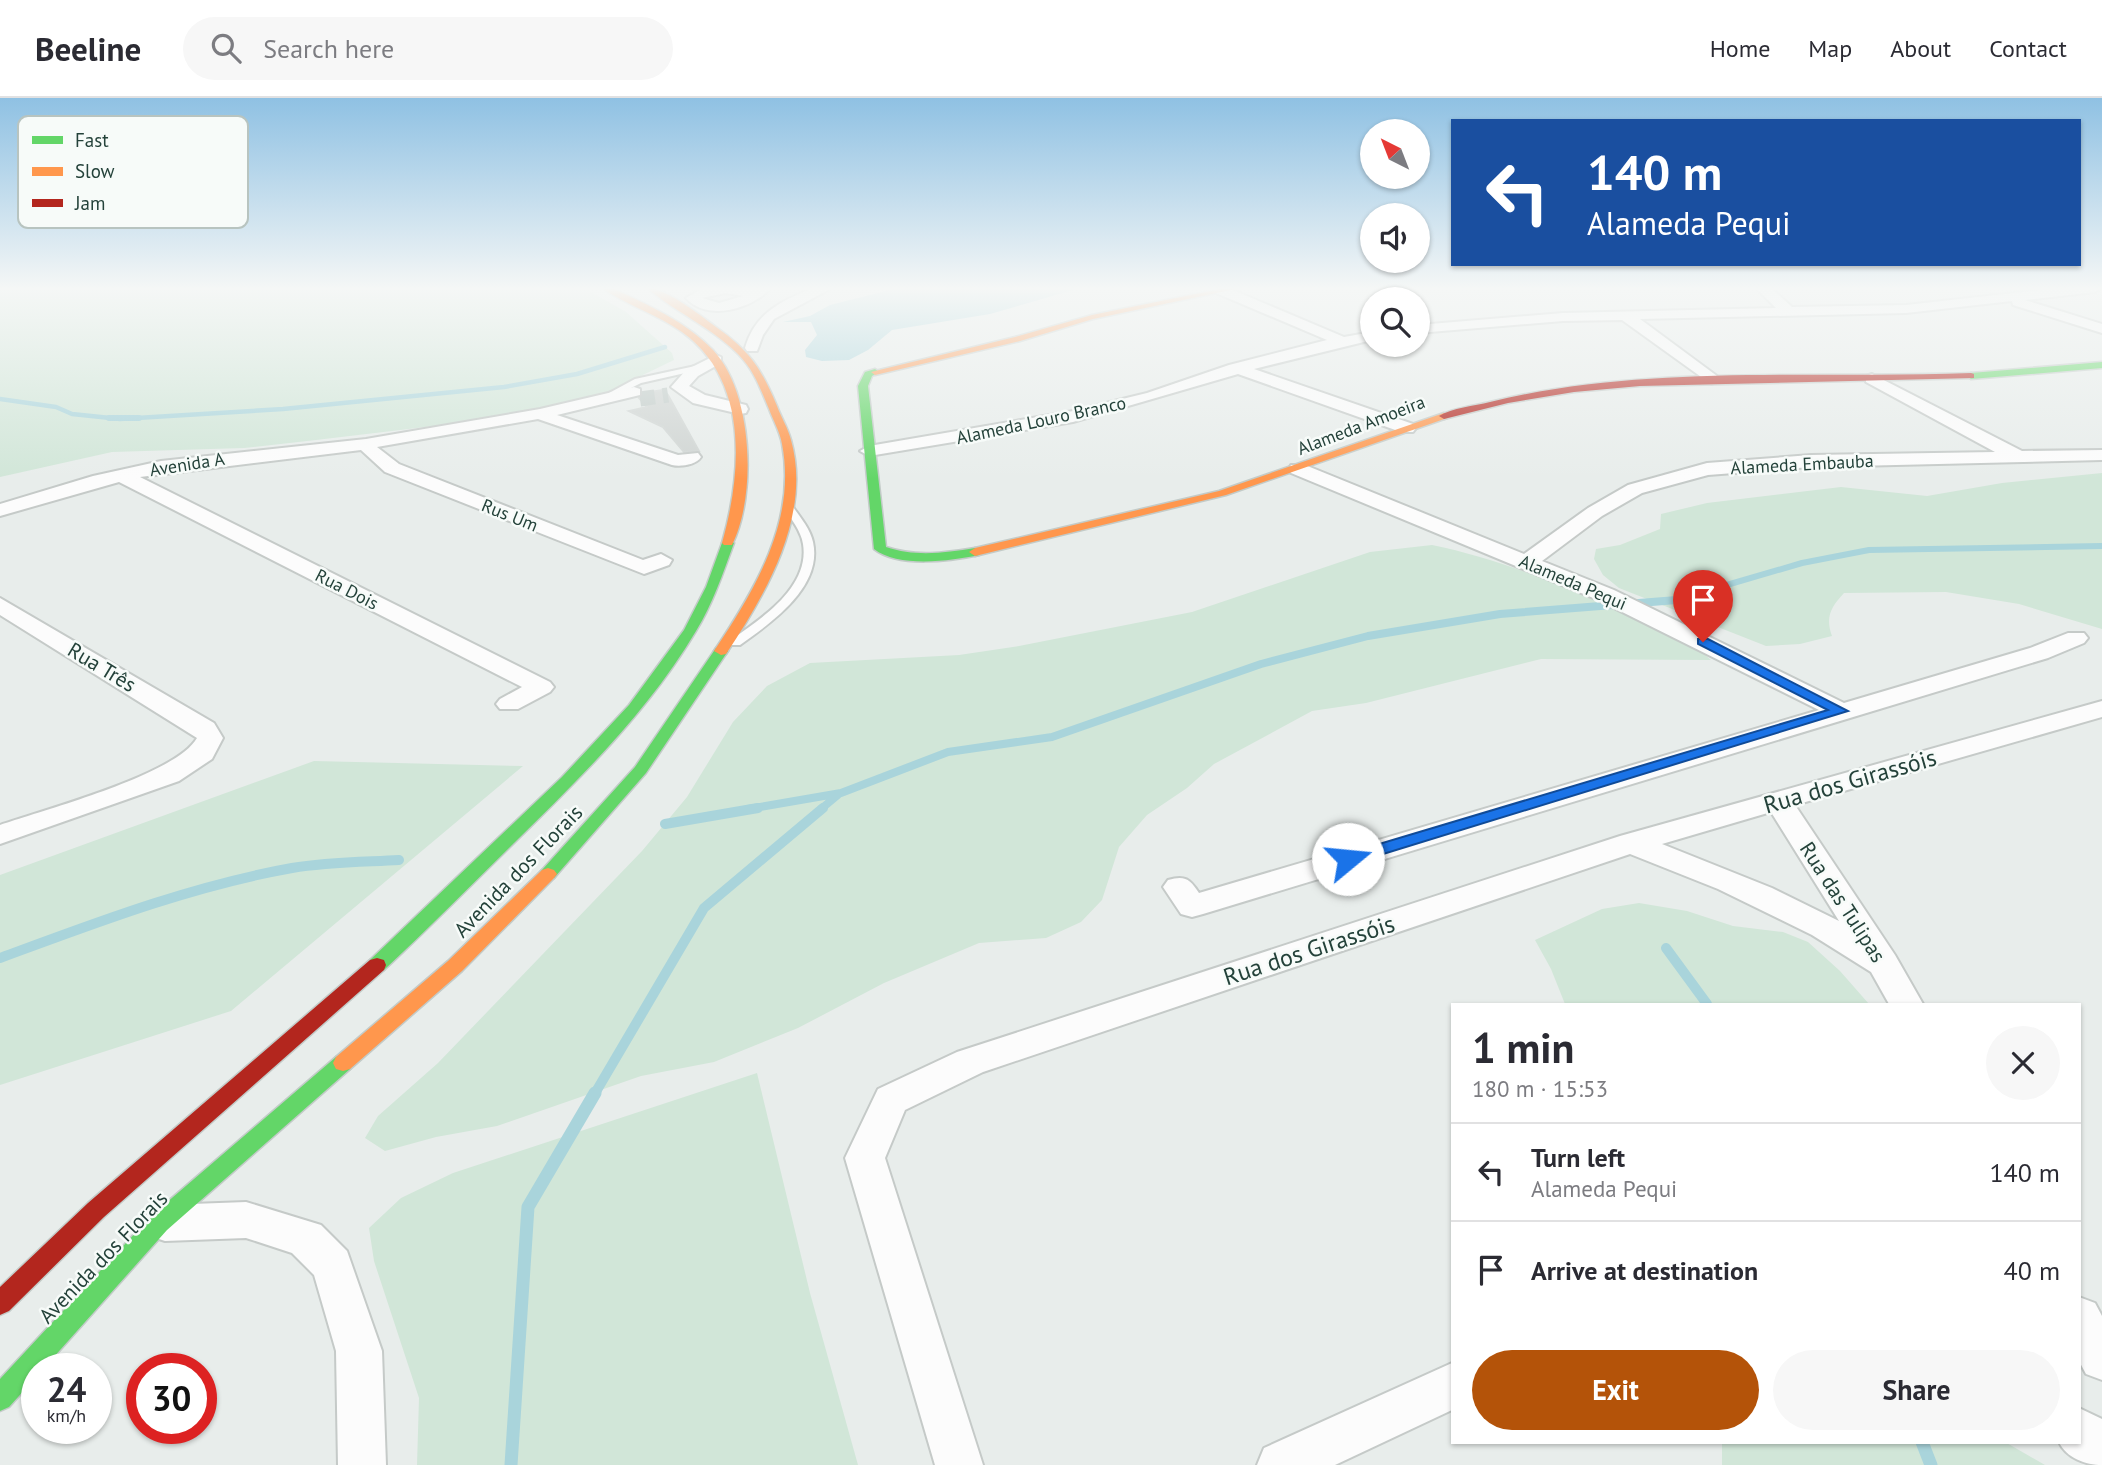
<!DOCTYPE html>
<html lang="en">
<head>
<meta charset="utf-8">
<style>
	body { margin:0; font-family:"PT Sans",sans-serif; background:#f7f7f7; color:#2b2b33; height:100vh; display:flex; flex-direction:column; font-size:26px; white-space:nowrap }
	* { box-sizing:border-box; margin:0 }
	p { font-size:23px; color:#7c7c81 }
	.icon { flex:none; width:38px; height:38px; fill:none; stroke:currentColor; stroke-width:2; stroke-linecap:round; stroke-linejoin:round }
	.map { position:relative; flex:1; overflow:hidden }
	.drawer { position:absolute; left:1451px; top:905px; width:630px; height:441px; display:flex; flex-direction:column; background:#fff; border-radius:0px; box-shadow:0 2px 5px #0004 }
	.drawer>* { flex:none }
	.hud { position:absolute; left:1451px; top:21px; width:630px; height:147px; border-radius:0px; box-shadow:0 2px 5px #0004; background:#1a4fa0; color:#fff; overflow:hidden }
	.needle { width:46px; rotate:318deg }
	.tools { position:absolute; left:1360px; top:21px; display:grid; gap:14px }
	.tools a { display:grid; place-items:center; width:70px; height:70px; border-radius:50%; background:#fff; box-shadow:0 2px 5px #0004; font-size:35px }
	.speed { position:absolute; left:21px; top:1255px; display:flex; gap:14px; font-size:35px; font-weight:700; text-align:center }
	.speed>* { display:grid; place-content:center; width:91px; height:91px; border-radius:50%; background:#fff; box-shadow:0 2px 5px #0004; line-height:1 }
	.speed small { font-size:18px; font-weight:400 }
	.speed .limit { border:10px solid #d22; background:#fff; color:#111 }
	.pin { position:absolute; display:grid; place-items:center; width:60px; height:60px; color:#fff; margin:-72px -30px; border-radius:50% 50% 50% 0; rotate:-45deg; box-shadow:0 0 7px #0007 }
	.pin .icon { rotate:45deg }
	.me { position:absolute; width:77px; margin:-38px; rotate:73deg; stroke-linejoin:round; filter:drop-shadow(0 0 5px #0008) }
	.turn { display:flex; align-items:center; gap:24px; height:147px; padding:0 21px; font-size:32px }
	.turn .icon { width:91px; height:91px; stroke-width:2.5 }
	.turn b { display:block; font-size:49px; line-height:60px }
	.round { display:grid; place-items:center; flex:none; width:74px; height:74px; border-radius:37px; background:#f7f7f7 }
	.headline { display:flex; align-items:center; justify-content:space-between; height:119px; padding:0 21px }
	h1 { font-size:42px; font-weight:600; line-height:52px }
	.cta { display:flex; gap:14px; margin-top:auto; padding:14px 21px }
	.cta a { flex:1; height:80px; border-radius:42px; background:#b45309; color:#fff; font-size:28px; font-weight:600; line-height:80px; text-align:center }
	.cta a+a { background:#f7f7f7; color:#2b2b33 }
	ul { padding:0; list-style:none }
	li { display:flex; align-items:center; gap:21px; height:98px; padding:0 21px; border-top:2px solid #e1e1e2 }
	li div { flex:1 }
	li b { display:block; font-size:26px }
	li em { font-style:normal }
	header { display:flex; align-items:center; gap:42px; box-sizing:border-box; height:98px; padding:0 35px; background:#fff; border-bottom:2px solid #e1e1e2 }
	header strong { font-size:33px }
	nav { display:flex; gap:38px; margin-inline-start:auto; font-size:24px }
	.search { width:490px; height:63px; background:#f7f7f7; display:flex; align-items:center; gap:18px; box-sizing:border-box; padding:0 24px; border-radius:38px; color:#7c7c81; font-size:26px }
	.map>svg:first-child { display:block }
	.green { fill:#d1e6d8 }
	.water { fill:#a9d4db }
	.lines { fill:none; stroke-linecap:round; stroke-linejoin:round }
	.stream-far4 { stroke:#a9d4db; stroke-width:4.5 }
	.stream-far3 { stroke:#a9d4db; stroke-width:6 }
	.stream-far2 { stroke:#a9d4db; stroke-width:8 }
	.stream-far1 { stroke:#a9d4db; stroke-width:10 }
	.stream { stroke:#a9d4db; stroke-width:13 }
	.building { fill:#cfd4d2; stroke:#d1d6d4; stroke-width:2 }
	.street-tunnel { stroke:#c1cbc8; stroke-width:15; stroke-dasharray:15 8; stroke-linecap:butt }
	.lane-casing { stroke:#c5cac8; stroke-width:4 }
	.street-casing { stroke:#c5cac8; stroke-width:4 }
	.fast-casing { stroke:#c3cbc8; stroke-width:3 }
	.slow-casing { stroke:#c3cbc8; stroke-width:3 }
	.jam-casing { stroke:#c3cbc8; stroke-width:3 }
	.lane { fill:#fcfcfc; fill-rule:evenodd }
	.street { fill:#fcfcfc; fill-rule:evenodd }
	.fast { fill:#63d668; fill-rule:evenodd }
	.slow { fill:#ff974d; fill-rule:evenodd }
	.jam { fill:#b3261e; fill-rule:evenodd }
	.route { fill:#1a73e8; stroke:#114b97; stroke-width:2 }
	.labels { text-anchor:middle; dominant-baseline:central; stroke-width:5; stroke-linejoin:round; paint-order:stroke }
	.far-street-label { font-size:18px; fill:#24423a; stroke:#f7fbf9 }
	.street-label { font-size:21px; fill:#24423a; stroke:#f7fbf9 }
	.near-street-label { font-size:24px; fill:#24423a; stroke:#f7fbf9 }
	.key { fill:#f7fbf9; stroke:#b8c4c0; stroke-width:2 }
	.key-label { font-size:19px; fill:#24423a }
</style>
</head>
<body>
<header>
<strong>Beeline</strong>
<div class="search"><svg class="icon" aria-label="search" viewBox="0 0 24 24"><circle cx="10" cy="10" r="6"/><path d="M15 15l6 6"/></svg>Search here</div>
<nav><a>Home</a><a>Map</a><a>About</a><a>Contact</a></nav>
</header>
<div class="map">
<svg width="2102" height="1367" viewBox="0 0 2102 1367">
	<rect width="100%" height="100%" fill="#e8edeb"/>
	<path class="green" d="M0,190H584L626,214L672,255L674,262L593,301L575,306L434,328L316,342L244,350L112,354L0,379Z
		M2102,375V531L2019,506L1946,494L1844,495C1831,509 1825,519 1832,538L1800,546L1766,548L1619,490L1603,477L1594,461L1596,451L1620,447L1660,431L1661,416L1707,405L1841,389L1927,398L2002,385Z
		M1432,447C1506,462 1582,495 1650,528C1672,538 1694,546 1711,562L1541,561L1366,605L1312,613L1214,666L1187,690L1147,717L1119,749L1102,802L1081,824L1046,840L979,845L884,885L798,930L714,964L641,978L497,1028L436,1039L385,1053L365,1040L378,1018L438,965L642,753L687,699L733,624L767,588L810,565L959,557L1019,548L1192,514L1370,454Z
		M314,663L523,668L231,913L0,987V777Z
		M1639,805L1687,813L1733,828L1783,834L1808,844L1840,873L1869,906H1565L1551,871L1535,842L1602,811Z
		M757,975L810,1195L858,1367H417L419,1300L374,1163L369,1130L401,1100L453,1075Z
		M1722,1344H2005L2045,1367H1722Z"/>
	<path class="water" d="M898,190H1080L990,216L892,232L868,252L849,262L822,263L806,259L805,252L817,237L811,224H783L810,218L830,207Z"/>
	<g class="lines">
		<path class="stream-far4" d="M0,301L56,309L72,316L120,321L283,311L504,289L577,276L665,249"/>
		<path class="stream-far3" d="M109,320H139
			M1713,491L1802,465L1869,452L2102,448"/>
		<path class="stream-far2" d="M748,711L841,695L948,654L1052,639L1261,566L1368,538L1500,516L1677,502L1719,489
			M821,711L839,696"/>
		<path class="stream-far1" d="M665,726L758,710
			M1666,850L1707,906
			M0,860C95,825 191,788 292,770C327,764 363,764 399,762
			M594,997L704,810L823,710"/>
		<path class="stream" d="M1922,1344L1931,1367
			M511,1367L528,1109L595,995"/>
	</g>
	<path class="building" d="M663,292L668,297L699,353L684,354L663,329L629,313L647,309L639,300L643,295Z"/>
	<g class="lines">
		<path class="street-tunnel" d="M640,301L668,297"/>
		<g class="lane-casing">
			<path id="lane" d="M700,267L704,269L703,271L641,285L605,303L598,301L635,281Z
				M785,406H791C799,418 810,430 813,444C823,489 771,525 740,547H732V541C761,521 810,489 803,446C801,432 790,420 783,408Z"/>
		</g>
		<g class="street-casing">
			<path id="street" d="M703,190H771C752,211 707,224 686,200ZM726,195L743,198L719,205L702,200Z
				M813,190H832L774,221L763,237L757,253H747L745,250C755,215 781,203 813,190Z
				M1216,190H1228L1344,239L1372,234V242L1254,271L1413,326L1416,330L1413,334H1401L1238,276L1073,324L869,358L860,353L869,348L1073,313L1147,295L1229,267L1327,242L1216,195Z
				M1756,190H1771L1792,209L1906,207L2059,190H2102L2095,194L2025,202L2102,226V235L2013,207L2012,203L1906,215L1640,221L1717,278V284L1711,286L1622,222L1563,223L1418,235V227L1563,215L1776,210Z
				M716,257L721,259V265L698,278L689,288L705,297L746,307L748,311L746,315L740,316L693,305L671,289L686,272Z
				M1872,276L2022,353L2102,352V362L1811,369L1708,377L1642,395L1602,418L1542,463L1614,492L1844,605L2030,550L2068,535H2084L2088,540L2084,545L2048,560L1203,816L1192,819L1181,816L1163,789L1168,782C1185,777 1190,781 1199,795L1819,612L1598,502L1291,375L1289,371L1291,367H1305L1524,456L1588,410L1628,387L1707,365L1811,357L1995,354L1866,284V278Z
				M634,289L640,291V297L557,317L678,357L698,355L701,359C696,367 680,369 672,367L538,321L377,349L399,366L643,462L661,456L672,462L669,467L644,476L385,374L361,352L140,379L550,584L554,589L550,594L518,611H500L496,606L500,601L522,589L119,384L0,418V406L93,378L161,363L366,341L540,311Z
				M0,500L214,625L223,640L212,661L179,683L0,746V727C43,712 176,677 197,640L0,517Z
				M2102,603V619L1795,707L1895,857L1923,906H1889L1871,874L1812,837L1718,791L1630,756L983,974L905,1012L885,1060L983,1367H935L845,1060L878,991L957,954L1620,738ZM1771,714L1839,823L1772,790L1662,746Z
				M246,1104L321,1127L347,1153L382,1253L386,1367H338L336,1253L314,1177L292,1155L246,1140L165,1143L150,1138L144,1125L150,1112L165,1107Z
				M2079,1199L2095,1205L2102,1218V1282L2086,1276L2079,1263Z
				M1452,1265V1312L1335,1367H1257L1264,1350Z
				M2079,1310L2102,1321V1367C2086,1367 2066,1360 2059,1344H2079Z"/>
		</g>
		<g class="fast-casing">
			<path id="fast" d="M2102,264V270L1971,281L1967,278L1971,275Z
				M875,271L879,274L872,278L868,288L886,449C915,459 945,455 975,450L981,454L979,457C951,463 898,470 874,451L858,288L865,274Z
				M728,441L734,445C723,475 713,505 696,533C648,614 580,680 513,746C470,788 428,831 384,872L377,874L370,872L368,867L370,862L562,679L629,607L684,532L706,489L722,445Z
				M721,549L728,553L646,675L554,780H542L539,776L542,772L635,669L716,550Z
				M343,957L350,959L353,965L350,971L167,1132L44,1270H37V1278L9,1309L0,1313V1281L151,1118L336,959Z"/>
		</g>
		<g class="slow-casing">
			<path id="slow" d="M602,190H612C648,207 685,223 713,252C753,294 757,397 732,447H724L722,445C742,374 749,282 682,234C657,216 626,207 602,190Z
				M647,190C666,190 700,217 716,229C750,253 761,270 777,308C781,319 788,330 791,342C812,417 766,496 726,556L721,557L714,553C755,492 797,422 782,346C780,334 773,322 769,311C760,290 754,272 738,256C711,229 675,214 647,190Z
				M1225,190H1240L1093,221L1020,243L875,277L871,274L1015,239L1092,217Z
				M1444,315L1449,318L1447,320L1226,397L975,458L969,454L975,450L1219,393Z
				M548,770L554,772L557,776L554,780L462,873L350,971L343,973L336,971L333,965L336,959L448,863L542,772Z"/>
		</g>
		<g class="jam-casing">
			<path id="jam" d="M1971,275L1974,276V280L1640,288L1574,294L1508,305L1444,321L1439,318C1452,310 1474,308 1490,304C1644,266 1813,281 1971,275Z
				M377,860L384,862L386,867L384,872L104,1119L9,1213L0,1217V1189L88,1105L370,862Z"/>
		</g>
		<use href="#lane" class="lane"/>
		<use href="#street" class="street"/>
		<use href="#fast" class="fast"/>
		<use href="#slow" class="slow"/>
		<use href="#jam" class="jam"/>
	</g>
	<linearGradient id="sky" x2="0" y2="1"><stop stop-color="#8fc1e3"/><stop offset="0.5" stop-color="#f5f7f6"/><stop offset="1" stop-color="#f5f7f6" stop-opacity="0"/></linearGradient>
	<rect width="2102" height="381" fill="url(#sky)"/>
	<path class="route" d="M1698,541H1708L1848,613L1354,765H1342L1339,761L1342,757L1828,612L1698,546Z"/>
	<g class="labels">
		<g class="far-street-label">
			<text transform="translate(1041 322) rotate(-12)">Alameda Louro Branco</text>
			<text transform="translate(1361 327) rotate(-21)">Alameda Amoeira</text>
			<text transform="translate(187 366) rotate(-9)">Avenida A</text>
			<text transform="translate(1802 366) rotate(-3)">Alameda Embauba</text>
			<text transform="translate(510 417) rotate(22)">Rus Um</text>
			<text transform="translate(1573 484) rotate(23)">Alameda Pequi</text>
			<text transform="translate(347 491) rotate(27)">Rua Dois</text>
		</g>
		<g class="street-label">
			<text transform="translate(102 569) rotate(31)">Rua Três</text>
			<text transform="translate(518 773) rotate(-46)">Avenida dos Florais</text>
			<text transform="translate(1843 804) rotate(57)">Rua das Tulipas</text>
			<text transform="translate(103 1159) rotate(-46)">Avenida dos Florais</text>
		</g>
		<g class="near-street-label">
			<text transform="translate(1850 683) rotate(-16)">Rua dos Girassóis</text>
			<text transform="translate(1309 852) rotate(-18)">Rua dos Girassóis</text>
		</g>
	</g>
	<rect x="18" y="18" width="230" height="112" rx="10" class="key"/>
	<rect x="32" y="38" width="31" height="8" fill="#63d668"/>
	<rect x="32" y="69" width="31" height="9" fill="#ff974d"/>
	<rect x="32" y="101" width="31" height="8" fill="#b3261e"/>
	<g class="key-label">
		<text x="75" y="49">Fast</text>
		<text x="75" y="80">Slow</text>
		<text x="75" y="112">Jam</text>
	</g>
</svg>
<div class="tools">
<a><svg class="needle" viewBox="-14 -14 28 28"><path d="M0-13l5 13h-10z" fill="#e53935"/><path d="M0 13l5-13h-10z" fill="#7c7c81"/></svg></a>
<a><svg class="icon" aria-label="sound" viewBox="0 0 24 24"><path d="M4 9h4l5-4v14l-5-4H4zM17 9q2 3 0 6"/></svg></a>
<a><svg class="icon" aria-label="search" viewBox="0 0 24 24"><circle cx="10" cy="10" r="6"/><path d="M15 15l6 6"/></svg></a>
</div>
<div class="speed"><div>24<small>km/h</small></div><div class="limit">30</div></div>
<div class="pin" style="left:1703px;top:544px;background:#d93025"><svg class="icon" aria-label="arrive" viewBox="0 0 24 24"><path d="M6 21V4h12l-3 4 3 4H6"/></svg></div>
<svg class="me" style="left:1348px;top:761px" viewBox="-20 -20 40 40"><circle r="19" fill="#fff"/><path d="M0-13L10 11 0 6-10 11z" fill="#1a73e8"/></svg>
<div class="hud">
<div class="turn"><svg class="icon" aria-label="left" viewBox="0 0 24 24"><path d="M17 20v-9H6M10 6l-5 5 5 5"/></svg><div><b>140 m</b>Alameda Pequi</div></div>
</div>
<section class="drawer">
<div class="headline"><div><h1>1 min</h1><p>180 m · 15:53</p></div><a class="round"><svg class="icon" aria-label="close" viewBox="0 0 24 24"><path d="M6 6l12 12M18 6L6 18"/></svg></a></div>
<ul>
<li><svg class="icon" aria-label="left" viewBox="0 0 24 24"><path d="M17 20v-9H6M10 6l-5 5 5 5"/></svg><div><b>Turn left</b><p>Alameda Pequi</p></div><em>140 m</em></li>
<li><svg class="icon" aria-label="arrive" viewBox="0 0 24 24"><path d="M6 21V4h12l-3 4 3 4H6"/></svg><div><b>Arrive at destination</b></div><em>40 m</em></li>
</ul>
<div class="cta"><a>Exit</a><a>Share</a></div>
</section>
</div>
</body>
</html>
